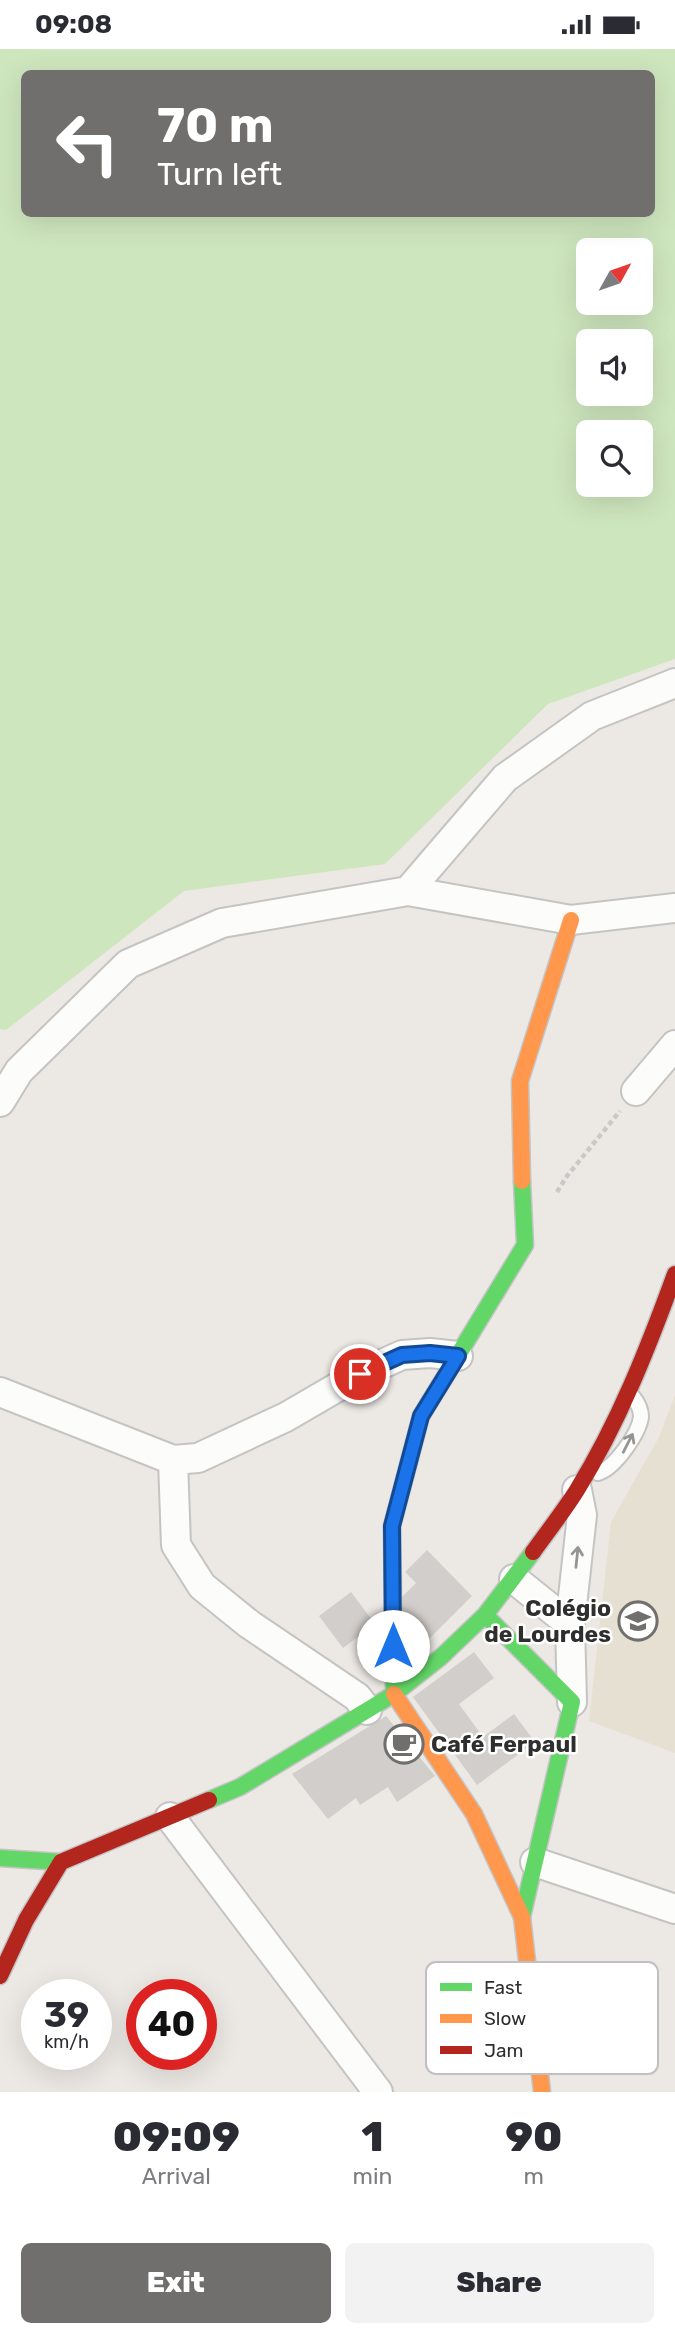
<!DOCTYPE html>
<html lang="en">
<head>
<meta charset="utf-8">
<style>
	body { margin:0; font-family:Rubik,sans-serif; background:#f2f2f3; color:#2b2b33; height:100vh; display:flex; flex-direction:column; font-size:26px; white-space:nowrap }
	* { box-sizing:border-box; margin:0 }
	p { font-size:23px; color:#7c7c81 }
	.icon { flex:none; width:38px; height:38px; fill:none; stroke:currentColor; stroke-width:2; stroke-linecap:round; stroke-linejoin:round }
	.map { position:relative; height:2043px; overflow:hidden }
	.panel { display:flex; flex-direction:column; background:#fff; flex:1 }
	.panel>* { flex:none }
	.banner { position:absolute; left:21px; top:21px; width:634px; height:147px; border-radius:10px; box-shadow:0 7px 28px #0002; background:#706f6e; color:#fff; overflow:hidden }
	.needle { width:46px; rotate:50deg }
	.fabs { position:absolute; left:576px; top:189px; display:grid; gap:14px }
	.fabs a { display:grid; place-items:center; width:77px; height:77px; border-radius:10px; background:#fff; box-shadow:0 7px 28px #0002; font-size:35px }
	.speed { position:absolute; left:21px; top:1930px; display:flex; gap:14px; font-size:35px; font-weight:700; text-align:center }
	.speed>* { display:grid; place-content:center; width:91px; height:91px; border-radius:50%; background:#fff; box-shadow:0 7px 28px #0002; line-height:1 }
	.speed small { font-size:18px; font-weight:400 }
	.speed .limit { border:10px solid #d22; background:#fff; color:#111 }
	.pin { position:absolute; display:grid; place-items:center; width:60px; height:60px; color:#fff; margin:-30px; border:4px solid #fff; border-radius:50%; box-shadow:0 2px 7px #0007 }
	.me { position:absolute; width:77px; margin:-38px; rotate:0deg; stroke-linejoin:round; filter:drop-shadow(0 0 5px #0008) }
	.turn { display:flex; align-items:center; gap:24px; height:147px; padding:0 21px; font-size:32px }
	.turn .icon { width:91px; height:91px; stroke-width:2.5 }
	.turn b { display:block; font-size:49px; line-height:60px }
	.eta { display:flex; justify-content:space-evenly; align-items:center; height:119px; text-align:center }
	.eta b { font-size:42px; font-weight:800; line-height:49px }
	.cta { display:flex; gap:14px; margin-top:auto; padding:14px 21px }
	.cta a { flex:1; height:80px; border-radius:10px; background:#706f6e; color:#fff; font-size:28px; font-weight:800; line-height:80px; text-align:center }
	.cta a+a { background:#f2f2f3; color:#2b2b33 }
	.status { display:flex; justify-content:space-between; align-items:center; height:49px; padding:0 35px; background:#fff; direction:ltr }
	.status svg { height:19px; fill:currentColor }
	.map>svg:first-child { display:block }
	.education { fill:#e6e0d3 }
	.green { fill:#cee6be; fill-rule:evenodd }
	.building { fill:#d1cecb }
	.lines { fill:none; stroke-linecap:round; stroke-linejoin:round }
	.lane-casing { stroke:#c5c4c5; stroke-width:18 }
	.street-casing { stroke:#c5c4c5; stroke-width:32 }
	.fast-casing { stroke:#c5c4c5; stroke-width:19 }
	.slow-casing { stroke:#c5c4c5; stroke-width:19 }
	.jam-casing { stroke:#c5c4c5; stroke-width:19 }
	.path { stroke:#c9c9c8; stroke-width:4.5; stroke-dasharray:5 3.5; stroke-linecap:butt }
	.lane { stroke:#fcfcfb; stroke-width:14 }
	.street { stroke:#fcfcfb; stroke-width:28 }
	.fast { stroke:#63d668; stroke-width:16 }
	.slow { stroke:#ff974d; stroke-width:16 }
	.jam { stroke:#b3261e; stroke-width:16 }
	.oneway { stroke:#959594 }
	.route-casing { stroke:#114b97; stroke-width:18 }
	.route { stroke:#1a73e8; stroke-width:12 }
	.labels { text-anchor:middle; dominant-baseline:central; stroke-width:5; stroke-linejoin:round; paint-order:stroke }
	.poi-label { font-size:23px; font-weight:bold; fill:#2e2e2e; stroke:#fff; text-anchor:end }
	.key { fill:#fff; stroke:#c0c0c0; stroke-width:2 }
	.key-label { font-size:19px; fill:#2e2e2e }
</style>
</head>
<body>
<div class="status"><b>09:08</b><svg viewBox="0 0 49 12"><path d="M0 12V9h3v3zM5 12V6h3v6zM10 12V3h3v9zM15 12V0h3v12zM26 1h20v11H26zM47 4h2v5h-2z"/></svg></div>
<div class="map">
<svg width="675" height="2043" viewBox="0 0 675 2043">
	<rect width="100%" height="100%" fill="#ece8e4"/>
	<path class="education" d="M675,1346V1704L589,1672L611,1473L659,1388Z"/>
	<path class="green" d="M0,0H675V610L548,655L385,815L184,842L6,981L0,980ZM24,24H651V164H24ZM588,201H640V254H588ZM588,292H640V345H588ZM588,383H640V436H588Z"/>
	<path class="building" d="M427,1501L472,1547L428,1591L394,1556L416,1534L405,1523Z
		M351,1543L375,1575L343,1599L319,1567Z
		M474,1603L494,1629L459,1655L483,1688L514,1665L535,1693L477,1736L413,1648Z
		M386,1667L435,1727L397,1753L388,1738L360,1756L356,1749L328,1770L292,1725Z"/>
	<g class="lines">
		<g class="lane-casing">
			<path id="lane" d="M598,1424C615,1419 639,1384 641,1368C641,1360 638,1354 633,1348"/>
		</g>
		<g class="street-casing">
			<path id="street" d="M408,842L505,729L592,667L675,634
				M636,1042L675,996
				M0,1053L19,1022L128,915L222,874L408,842L571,871L675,859
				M0,1343L173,1411L198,1409L286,1368L360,1325L402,1306L430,1304L458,1307
				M173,1411L176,1496L202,1537L249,1575L357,1648L367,1661
				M514,1530L570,1575
				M572,1653L570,1575L582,1466L577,1441
				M170,1768L378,2043
				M535,1813L675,1860"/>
		</g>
		<g class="fast-casing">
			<path id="fast" d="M485,1566L572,1653L522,1868
				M394,1645L392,1477L421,1367L525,1196L522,1132
				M209,1751L240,1738L394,1645L441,1608L485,1566L533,1503
				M0,1809L61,1813"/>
		</g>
		<g class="slow-casing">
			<path id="slow" d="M522,1132L520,1032L571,871
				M394,1645L474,1765L522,1868L542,2043"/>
		</g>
		<g class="jam-casing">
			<path id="jam" d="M533,1503C548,1482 564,1462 577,1441C619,1373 648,1299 675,1225
				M0,1927L26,1871L61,1813L209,1751"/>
		</g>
		<path class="path" d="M557,1143L567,1127L620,1062"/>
		<use href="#lane" class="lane"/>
		<use href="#street" class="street"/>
		<use href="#fast" class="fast"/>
		<use href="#slow" class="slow"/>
		<use href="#jam" class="jam"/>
	</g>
	<defs><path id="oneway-shaft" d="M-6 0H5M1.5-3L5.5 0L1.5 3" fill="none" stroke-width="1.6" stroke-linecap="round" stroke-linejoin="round" transform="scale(1.75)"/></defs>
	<g class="oneway">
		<use href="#oneway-shaft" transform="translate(628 1394) rotate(-63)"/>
		<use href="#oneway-shaft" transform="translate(577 1508) rotate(-84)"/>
	</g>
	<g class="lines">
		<g class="route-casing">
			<path id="route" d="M360,1325L402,1306L430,1304L458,1307L421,1367L392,1477L393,1597"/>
		</g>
		<use href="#route" class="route"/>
	</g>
	<defs>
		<g id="school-ring" transform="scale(2.0125)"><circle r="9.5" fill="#fff" stroke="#706f6e" stroke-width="1.5"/><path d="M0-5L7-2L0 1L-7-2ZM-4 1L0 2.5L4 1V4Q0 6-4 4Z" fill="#706f6e"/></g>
		<g id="cafe-ring" transform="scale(2.0125)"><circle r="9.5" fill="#fff" stroke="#706f6e" stroke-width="1.5"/><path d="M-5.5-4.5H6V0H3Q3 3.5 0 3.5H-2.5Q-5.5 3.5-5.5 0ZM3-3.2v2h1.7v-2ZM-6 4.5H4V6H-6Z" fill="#706f6e"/></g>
	</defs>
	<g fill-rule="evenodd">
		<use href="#school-ring" x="638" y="1572"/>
		<use href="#cafe-ring" x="404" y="1695"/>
	</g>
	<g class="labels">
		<g class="poi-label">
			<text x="611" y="1559">Colégio<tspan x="611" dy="26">de Lourdes</tspan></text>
			<text x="431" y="1695" text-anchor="start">Café Ferpaul</text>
		</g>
	</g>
	<rect x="426" y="1913" width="232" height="112" rx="10" class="key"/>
	<rect x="440" y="1934" width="32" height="8" fill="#63d668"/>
	<rect x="440" y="1965" width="32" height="9" fill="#ff974d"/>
	<rect x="440" y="1997" width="32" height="8" fill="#b3261e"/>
	<g class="key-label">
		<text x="484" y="1945">Fast</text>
		<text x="484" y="1976">Slow</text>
		<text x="484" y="2008">Jam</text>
	</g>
</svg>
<div class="fabs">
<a><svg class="needle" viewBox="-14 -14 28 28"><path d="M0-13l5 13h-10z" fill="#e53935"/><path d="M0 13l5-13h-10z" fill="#7c7c81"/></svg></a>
<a><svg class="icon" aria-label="sound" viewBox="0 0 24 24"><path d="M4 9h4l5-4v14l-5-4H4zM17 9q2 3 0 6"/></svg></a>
<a><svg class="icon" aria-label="search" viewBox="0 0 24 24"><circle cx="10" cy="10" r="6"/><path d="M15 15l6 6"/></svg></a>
</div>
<div class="speed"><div>39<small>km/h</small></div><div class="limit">40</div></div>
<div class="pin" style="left:360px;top:1325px;background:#d93025"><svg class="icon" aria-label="arrive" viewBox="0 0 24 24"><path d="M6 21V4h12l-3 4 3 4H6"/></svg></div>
<svg class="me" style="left:393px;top:1597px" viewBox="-20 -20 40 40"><circle r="19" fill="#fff"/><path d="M0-13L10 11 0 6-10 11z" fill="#1a73e8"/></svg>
<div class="banner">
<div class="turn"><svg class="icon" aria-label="left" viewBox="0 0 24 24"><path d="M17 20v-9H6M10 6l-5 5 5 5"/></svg><div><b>70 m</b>Turn left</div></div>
</div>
</div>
<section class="panel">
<div class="eta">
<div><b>09:09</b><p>Arrival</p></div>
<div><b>1</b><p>min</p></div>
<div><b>90</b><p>m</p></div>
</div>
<div class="cta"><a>Exit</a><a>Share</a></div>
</section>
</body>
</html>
